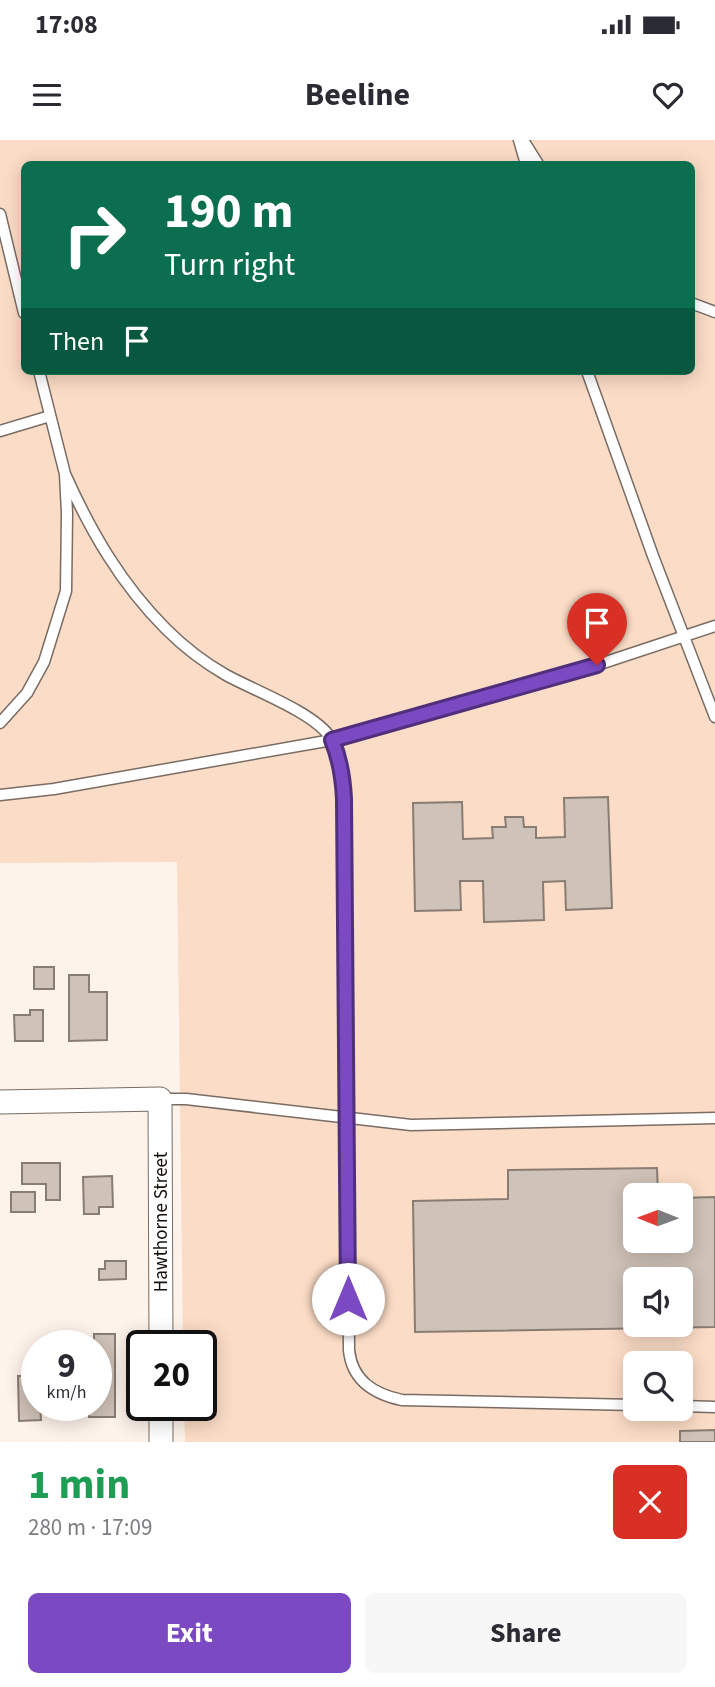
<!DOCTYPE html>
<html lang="en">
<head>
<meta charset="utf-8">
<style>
	body { margin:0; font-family:"Source Sans 3",sans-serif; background:#f7f7f7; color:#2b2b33; height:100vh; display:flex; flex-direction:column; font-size:26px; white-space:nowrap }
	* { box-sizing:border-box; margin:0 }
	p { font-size:23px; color:#7c7c81 }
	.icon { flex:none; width:38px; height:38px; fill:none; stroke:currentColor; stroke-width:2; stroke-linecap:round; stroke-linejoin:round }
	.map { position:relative; height:1302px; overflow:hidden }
	.sheet { display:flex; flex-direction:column; background:#fff; flex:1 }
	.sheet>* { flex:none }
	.top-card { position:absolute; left:21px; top:21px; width:674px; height:214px; border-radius:10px; box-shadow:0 4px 18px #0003; background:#0b6e4f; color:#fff; overflow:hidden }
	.needle { width:46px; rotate:271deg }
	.tools { position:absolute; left:623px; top:1043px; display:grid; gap:14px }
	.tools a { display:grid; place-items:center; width:70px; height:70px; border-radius:10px; background:#fff; box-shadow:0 4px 18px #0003; font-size:35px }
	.speed { position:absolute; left:21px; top:1190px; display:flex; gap:14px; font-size:35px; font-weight:700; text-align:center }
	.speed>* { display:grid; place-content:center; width:91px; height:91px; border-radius:50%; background:#fff; box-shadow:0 4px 18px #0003; line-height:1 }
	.speed small { font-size:18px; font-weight:400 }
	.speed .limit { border:4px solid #111; border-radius:10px; background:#fff; color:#111 }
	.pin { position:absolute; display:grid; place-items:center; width:60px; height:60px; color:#fff; margin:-72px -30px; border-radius:50% 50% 50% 0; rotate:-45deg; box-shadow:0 0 7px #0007 }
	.pin .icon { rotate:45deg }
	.me { position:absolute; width:77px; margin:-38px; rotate:0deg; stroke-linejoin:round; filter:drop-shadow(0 0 5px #0008) }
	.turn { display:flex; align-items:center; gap:24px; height:147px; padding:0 28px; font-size:32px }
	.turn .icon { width:91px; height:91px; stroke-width:2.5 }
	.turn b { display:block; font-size:49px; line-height:60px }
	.then { display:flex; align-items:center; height:66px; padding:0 28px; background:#0003; gap:14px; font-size:26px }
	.round { display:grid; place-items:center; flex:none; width:74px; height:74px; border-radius:10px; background:#f7f7f7 }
	.head { display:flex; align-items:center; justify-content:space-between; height:119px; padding:0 28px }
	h1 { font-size:42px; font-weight:700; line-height:52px; color:#1e9e55 }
	.primary-button { display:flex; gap:14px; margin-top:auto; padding:14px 28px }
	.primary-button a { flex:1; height:80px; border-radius:10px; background:#7b49c1; color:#fff; font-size:28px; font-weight:700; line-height:80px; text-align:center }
	.primary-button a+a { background:#f7f7f7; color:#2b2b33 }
	.status { display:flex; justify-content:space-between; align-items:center; height:49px; padding:0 35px; background:#fff; direction:ltr }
	.status svg { height:19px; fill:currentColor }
	header { display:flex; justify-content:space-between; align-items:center; height:91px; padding:0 28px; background:#fff; font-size:32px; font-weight:700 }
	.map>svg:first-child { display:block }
	.green { fill:#fbdcc6; fill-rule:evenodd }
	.building { fill:#cfc2b8; stroke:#897c73; stroke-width:2; fill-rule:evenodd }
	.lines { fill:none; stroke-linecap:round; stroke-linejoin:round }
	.service-casing { stroke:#786c64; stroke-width:13 }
	.minor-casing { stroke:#786c64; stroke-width:25 }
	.service { stroke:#fff; stroke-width:10 }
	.minor { stroke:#fff; stroke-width:23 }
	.route-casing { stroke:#502f7d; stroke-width:18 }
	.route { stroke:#7b49c1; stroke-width:12 }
	.labels { text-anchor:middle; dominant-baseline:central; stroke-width:7; stroke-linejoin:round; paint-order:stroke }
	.street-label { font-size:19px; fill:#14100c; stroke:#fff }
</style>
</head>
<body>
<div class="status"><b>17:08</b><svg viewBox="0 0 49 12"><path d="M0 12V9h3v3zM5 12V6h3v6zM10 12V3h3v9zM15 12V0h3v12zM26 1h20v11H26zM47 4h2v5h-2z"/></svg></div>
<header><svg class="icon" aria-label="menu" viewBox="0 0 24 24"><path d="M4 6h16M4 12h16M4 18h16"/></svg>Beeline<svg class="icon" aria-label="heart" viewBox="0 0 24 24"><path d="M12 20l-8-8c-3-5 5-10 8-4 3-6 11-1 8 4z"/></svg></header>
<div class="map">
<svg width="715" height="1302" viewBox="0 0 715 1302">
	<rect width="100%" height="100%" fill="#fef3eb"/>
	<path class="green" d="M0,0H715V1302H185L184,1265H201V1206H183L177,722L0,723ZM24,24H691V231H24ZM635,1055H681V1101H635ZM635,1139H681V1185H635ZM635,1223H681V1269H635Z"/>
	<path class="building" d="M608,657L612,768L566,770L565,741L543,742L544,780L484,782L483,741H460L461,770L415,771L413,663L462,662L463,699L493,698L492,687H506L505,677H523L524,687H536V698L565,697L564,658Z
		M34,827H54V849H34Z
		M69,835H89V852H107V900L69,901Z
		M30,870H43V901H15L14,875H30Z
		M22,1023H60V1060H46V1044H22Z
		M657,1028L658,1055H635V1101H681V1058L715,1057V1187L415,1192L413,1061L508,1059V1030ZM635,1139H681V1185H635Z
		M112,1036L113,1067H99V1074H84L83,1037Z
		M11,1052H35V1072H11Z
		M105,1121H126V1139L99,1140V1129H105Z
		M94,1194H115V1277H89V1265H96V1206H94Z
		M37,1235V1265H40L41,1280L19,1281L18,1236Z
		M715,1290V1302H680V1291Z"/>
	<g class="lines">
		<g class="service-casing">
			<path id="service" d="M519,0L526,24
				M523,0L538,24
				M0,74L24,173
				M691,163L715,172
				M587,231L653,416L715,577
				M0,291L50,276
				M65,334C91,392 121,444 166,489C183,506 205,523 226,535C253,550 313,572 330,597C342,615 343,638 344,659L349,1210C352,1241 374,1254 402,1260L635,1265
				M0,583L27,553L44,522L66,451L67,373L65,334L39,231
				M0,655L54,649L332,600L597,525L715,486
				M160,959H186L411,985L715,978
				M681,1266L715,1267"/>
		</g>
		<g class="minor-casing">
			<path id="minor" d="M0,962L160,959L161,1206
				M161,1265V1302"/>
		</g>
		<use href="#service" class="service"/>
		<use href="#minor" class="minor"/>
	</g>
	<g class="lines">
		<g class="route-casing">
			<path id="route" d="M348,1159L344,659C343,638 340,619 332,600L597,525"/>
		</g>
		<use href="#route" class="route"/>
	</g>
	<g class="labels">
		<g class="street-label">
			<text transform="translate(161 1082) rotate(-90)">Hawthorne Street</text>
		</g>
	</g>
</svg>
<div class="tools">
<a><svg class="needle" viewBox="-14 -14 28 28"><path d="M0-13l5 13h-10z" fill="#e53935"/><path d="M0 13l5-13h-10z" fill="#7c7c81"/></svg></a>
<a><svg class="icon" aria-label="sound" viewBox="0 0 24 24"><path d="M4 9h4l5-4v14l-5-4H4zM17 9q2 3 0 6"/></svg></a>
<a><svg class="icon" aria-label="search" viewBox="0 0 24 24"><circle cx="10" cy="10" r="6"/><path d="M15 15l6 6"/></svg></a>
</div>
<div class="speed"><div>9<small>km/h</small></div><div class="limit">20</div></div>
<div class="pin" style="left:597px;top:525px;background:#d93025"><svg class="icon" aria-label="arrive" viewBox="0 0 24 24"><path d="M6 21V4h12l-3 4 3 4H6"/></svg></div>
<svg class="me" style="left:348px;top:1159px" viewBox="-20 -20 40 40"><circle r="19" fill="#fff"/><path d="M0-13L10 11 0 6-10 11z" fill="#7b49c1"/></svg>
<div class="top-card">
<div class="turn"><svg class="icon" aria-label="right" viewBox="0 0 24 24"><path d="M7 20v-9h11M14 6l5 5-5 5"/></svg><div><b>190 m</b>Turn right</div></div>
<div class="then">Then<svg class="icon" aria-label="arrive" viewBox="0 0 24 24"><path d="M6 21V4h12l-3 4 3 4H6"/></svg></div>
</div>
</div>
<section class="sheet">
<div class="head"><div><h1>1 min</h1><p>280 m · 17:09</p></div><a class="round" style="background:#d93025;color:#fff"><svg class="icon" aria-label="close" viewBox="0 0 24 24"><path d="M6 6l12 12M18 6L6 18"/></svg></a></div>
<div class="primary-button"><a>Exit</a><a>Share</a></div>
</section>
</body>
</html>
